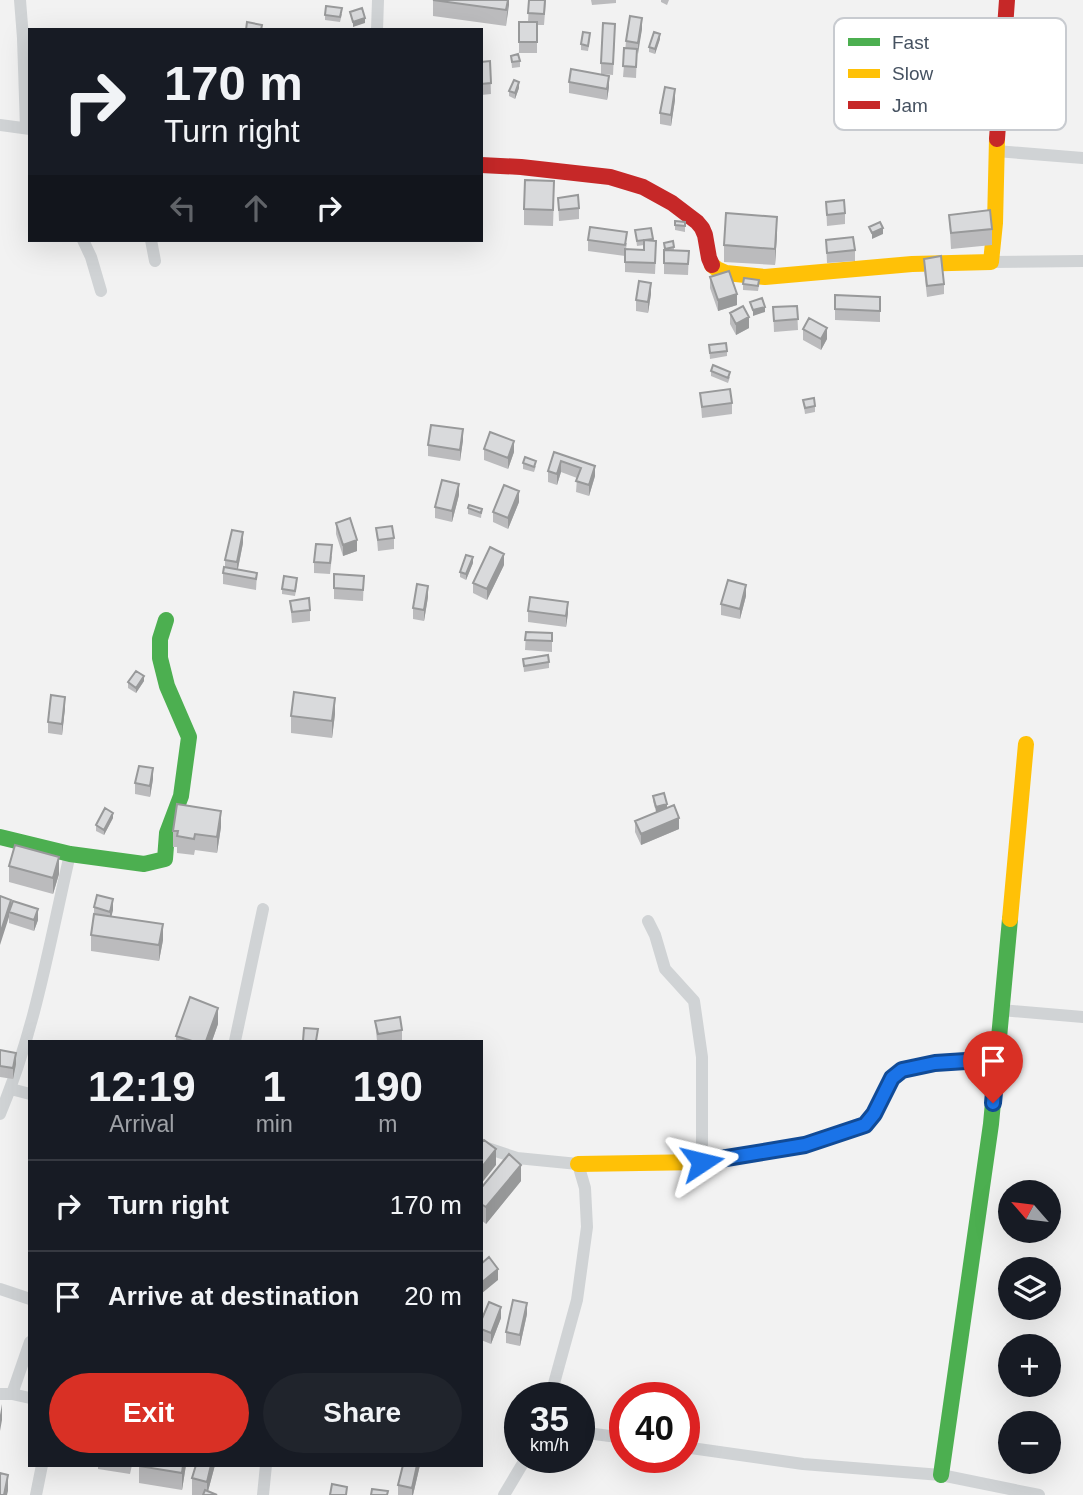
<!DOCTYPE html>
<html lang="en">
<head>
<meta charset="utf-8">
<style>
	body { margin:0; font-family:Helvetica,sans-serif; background:#20242c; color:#f1f3f6; height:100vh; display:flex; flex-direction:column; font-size:26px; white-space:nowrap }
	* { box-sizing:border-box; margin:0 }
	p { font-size:23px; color:#9ea1a6 }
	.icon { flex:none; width:38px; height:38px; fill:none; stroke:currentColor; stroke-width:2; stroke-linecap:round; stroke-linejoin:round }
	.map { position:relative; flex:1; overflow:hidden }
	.sheet { position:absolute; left:28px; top:1040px; width:455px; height:427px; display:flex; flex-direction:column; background:#171b24; border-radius:0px; box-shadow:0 7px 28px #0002 }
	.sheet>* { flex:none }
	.guide { position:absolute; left:28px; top:28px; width:455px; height:214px; border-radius:0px; box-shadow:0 7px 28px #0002; background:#171b24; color:#f1f3f6; overflow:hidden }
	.needle { width:46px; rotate:298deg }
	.buttons { position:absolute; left:998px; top:1180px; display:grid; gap:14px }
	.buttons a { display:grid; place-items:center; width:63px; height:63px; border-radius:50%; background:#171b24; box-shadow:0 7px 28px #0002; font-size:35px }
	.speed { position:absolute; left:504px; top:1382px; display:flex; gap:14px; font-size:35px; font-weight:700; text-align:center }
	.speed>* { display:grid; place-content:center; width:91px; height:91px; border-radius:50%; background:#171b24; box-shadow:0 7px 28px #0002; line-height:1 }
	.speed small { font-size:18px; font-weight:400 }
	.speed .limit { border:10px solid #d22; background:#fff; color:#111 }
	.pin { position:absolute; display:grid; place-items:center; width:60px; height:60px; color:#fff; margin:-72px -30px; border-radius:50% 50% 50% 0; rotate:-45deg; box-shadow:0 0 7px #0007 }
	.pin .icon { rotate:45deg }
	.me { position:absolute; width:77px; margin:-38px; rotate:80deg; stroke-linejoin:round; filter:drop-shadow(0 0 5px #0008) }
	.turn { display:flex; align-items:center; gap:24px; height:147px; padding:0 21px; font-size:32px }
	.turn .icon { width:91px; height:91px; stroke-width:2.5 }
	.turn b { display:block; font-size:49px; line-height:60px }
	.lanes { display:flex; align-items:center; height:66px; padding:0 21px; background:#0003; justify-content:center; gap:35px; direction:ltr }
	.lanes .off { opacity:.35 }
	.eta { display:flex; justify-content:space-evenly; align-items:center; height:119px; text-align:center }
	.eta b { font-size:42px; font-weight:600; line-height:49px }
	.button { display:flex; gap:14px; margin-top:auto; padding:14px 21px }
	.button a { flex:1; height:80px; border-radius:42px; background:#d93025; color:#fff; font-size:28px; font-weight:600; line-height:80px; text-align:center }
	.button a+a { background:#20242c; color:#f1f3f6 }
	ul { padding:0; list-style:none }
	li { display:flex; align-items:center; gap:21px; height:91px; padding:0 21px; border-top:2px solid #363941 }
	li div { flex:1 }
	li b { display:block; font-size:26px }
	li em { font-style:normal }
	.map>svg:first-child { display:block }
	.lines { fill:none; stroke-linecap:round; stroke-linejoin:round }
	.street { stroke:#d0d3d5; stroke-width:12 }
	.fast { stroke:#4caf50; stroke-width:16 }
	.slow { stroke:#ffc107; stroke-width:16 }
	.jam { stroke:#c62828; stroke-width:16 }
	.wall { fill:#bbbbbd }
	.shaded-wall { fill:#98999a }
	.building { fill:#d9dadc; stroke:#98999a; stroke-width:2 }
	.route-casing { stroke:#114b97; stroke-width:18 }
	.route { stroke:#1a73e8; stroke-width:12 }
	.key { fill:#fff; stroke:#c8cbd0; stroke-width:2 }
	.key-label { font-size:19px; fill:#465261 }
</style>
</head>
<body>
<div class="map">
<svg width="1083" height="1495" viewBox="0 0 1083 1495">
	<rect width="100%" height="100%" fill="#f2f2f2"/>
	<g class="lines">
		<path class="street" d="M20,0L23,38L26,128
			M377,30L378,0
			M0,125L30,129
			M996,151L1083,158
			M83,240L91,257L101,291
			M151,240L155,261
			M991,262L1083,261
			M648,921L655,935L665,969L694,1001L702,1057V1162
			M1001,1010L1083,1017
			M235,1041L263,909
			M11,1089L30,1094
			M0,1114C35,1031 50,941 70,854
			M481,1146L517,1158L578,1164L585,1188L587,1227L577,1300L550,1398
			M0,1289L30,1299
			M0,1394H12L30,1398
			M12,1394L30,1342
			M579,1432L625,1438
			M684,1447L803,1464L941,1475L1039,1495
			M36,1495L42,1465
			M263,1495L266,1465
			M504,1495L526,1458"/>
		<path class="fast" d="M0,837L70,854L144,864L165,859L167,833L181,796L189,737L167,686L160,658V639L166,620
			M941,1475L991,1124L1010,919"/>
		<path class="slow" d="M712,265L717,269L726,273L765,277L912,264L991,262L995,223L997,139
			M1010,919L1026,744
			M578,1164L702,1162L805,1145L865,1125L874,1114L892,1078L902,1070L935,1063L997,1059"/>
		<path class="jam" d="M997,139L1007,0
			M481,165L521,167L610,177L643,187L672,203L697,222L702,228L705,235L709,258L712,265"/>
	</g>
	<path class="wall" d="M433,0H509L506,26L433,16Z
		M529,0H546L544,25H537V53H519V22H528Z
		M591,0H616V3L592,5Z
		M661,0H669L667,5L661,2Z
		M342,14L340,22L325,20V15Z
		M642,29L637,54L636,78L623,77L626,41Z
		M615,34L613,75L601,74V63Z
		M590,38L588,51L581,50V44Z
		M660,39L655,54L649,52V47Z
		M511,56L520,61V67L512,68Z
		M490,61L491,94L481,95V62Z
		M569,82L609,87L607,100L569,93Z
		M519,88L515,99L509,96V91Z
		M675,100L671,126L660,124V113Z
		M554,197L553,226L524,225V209Z
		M558,198L579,208V219L559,221Z
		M826,202L845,213V224L827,226Z
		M949,215L992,229V245L951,249Z
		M685,222V232L675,230V225Z
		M651,228L656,252L655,274L625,272V256L588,251V240L627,243L626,249L644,250V245L637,246L635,230Z
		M777,233L775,265L724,262V245Z
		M826,240L855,250V261L827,263Z
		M664,243L674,247V250L689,251L688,275L664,274Z
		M924,259L944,284V294L927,297L924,269Z
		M710,277L737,305L718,311L710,288Z
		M743,284L759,285L758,291L743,290Z
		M651,294L648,313L636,311V300Z
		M835,295L880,297V322L835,320Z
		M797,306L798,330L774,332L773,307Z
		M730,313L749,328L736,335L730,324Z
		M803,329L827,339L821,350L803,340Z
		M709,345L727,351V356L710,359Z
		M711,371L730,377L728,383L711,376Z
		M700,393L732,403V414L702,418Z
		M803,400L815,406V412L805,414Z
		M463,440L460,461L428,456V445Z
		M484,449L514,452L508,469L484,460Z
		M554,452L595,476L589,496L576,492L577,478L561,472L557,485L548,482V471Z
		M523,463L536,466L534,472L523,469Z
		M459,495L452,522L435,518V507Z
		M519,502L508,529L493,522V512Z
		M468,508L482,509L481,518L468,514Z
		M336,523L357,551L343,556L336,534Z
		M376,528L394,538V549L378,551Z
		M243,543L238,569L257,573L256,590L223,584V573L225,567V560Z
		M332,556L330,574L314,573V562Z
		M473,563L466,580L460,577V572Z
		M504,565L487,600L473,593V583Z
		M334,574L364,576L363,601L334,599Z
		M297,584L295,596L282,594V589Z
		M746,596L740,619L721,615V604Z
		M428,597L424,621L413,619V608Z
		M290,601L310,610V621L292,623Z
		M528,611L568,613L566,627L528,622Z
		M526,632L552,633V652L525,650Z
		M523,659L549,662V668L524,672Z
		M144,681L136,693L128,688V682Z
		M65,708L62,735L48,733V722Z
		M335,714L332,738L291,733V716Z
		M153,779L150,797L135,794V783Z
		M653,796L667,808L679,829L641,845L635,832V821L656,812L653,801Z
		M113,818L104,835L96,831V825Z
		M221,827L217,853L195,850L194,855L177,853V847H173V831Z
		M9,866L59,874L53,894L9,882Z
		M0,896L11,906L38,920L34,931L9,923V917Z
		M94,907L113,910L111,916L163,940L159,961L91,951V935L94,918Z
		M375,1021L402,1030V1041H377Z
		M218,1024L212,1041H176V1036Z
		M0,1050L16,1064L13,1079L0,1077Z
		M521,1181L486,1224L481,1220V1188Z
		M527,1314L520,1346L506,1343V1332Z
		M501,1318L491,1344L481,1340V1321Z
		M98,1465H132L130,1474L98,1469Z
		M139,1465H186L182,1490L139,1483Z
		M196,1465H215L208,1491L217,1495H192V1478Z
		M420,1465L413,1495H398V1485Z"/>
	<path class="shaded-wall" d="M508,0H509V5L506,26Z
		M365,18V23L353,27V22Z
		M642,18V29L638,54V43Z
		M660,34V39L655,54V49Z
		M609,76V87L607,100V89Z
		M519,82V88L515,99V93Z
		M675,89V100L671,126V115Z
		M777,217V233L775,265V249Z
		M883,228V234L872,239V233Z
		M651,283V294L648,313V302Z
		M737,294V305L718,311V300Z
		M765,307V312L753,316V310Z
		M749,317V328L736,335V324Z
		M827,328V339L821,350V339Z
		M463,429V440L460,461V450Z
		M514,441V452L508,469V458Z
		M561,461V472L557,485V474Z
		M595,466V476L589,496V485Z
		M459,484V495L452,522V511Z
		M519,491V502L508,529V518Z
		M243,532V543L237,573V562Z
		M357,540V551L343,556V545Z
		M504,554V565L487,600V589Z
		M473,557V563L466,580V574Z
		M746,585V596L740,619V609Z
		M428,586V597L424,621V610Z
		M568,602V613L566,627V616Z
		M144,676V681L136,693V688Z
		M65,697V708L62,735V724Z
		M335,698V714L332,738V721Z
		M153,768V779L150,797V786Z
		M667,804V810L656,813V807Z
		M221,811V827L217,853V837Z
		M113,813V818L104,835V830Z
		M679,818V829L641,845V834Z
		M59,857V874L53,894V878Z
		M113,899V910L110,923V912Z
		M11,900V911L9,912V917L0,945V934Z
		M38,909V920L34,931V920Z
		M163,924V940L159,961V945Z
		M218,1008V1024L212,1041H206Z
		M16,1053V1064L13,1079V1068Z
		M496,1149V1165L481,1184V1168Z
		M521,1165V1181L486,1224V1207Z
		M498,1269V1280L481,1294V1283Z
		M527,1303V1314L520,1346V1335Z
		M501,1307V1318L491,1344V1333Z
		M2,1404V1420L0,1431V1415Z
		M183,1465H186L182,1490V1473Z
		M211,1465H215L207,1495V1482Z
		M417,1465H420L413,1495H412V1488Z
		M8,1475V1491L7,1495H4Z"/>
	<path class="building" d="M433,0H508L506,10Z
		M529,0H545L544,14L528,13Z
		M326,6L342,8L340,17L325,15Z
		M362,8L365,18L353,22L350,12Z
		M630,16L642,18L638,43L626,41Z
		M247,22L262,25L261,30H246Z
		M519,22H537V42H519Z
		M603,23L615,24L613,64L601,63Z
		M583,32L590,33L588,46L581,44Z
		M654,32L660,34L655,49L649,47Z
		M624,48L637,49L636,67L623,66Z
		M518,54L520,61L512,62L511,56Z
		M490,61L491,83L481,84V62Z
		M571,69L609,76L607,89L569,82Z
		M514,80L519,82L515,93L509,91Z
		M665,87L675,89L671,115L660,113Z
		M525,180L554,181L553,210L524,209Z
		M578,195L579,208L559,210L558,198Z
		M844,200L845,213L827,215L826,202Z
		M990,210L992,229L951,233L949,215Z
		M726,213L777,217L775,249L724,245Z
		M675,221L685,222V226L675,225Z
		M880,222L883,228L872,233L869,227Z
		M590,227L627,232L625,245L588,240Z
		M651,228L653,239L637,241L635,230Z
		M853,237L855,250L827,253L826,240Z
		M644,240L656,241L655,263L625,262V249L644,250Z
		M673,241L674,247L665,249L664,243Z
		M664,250L689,251L688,264L664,263Z
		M941,256L944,284L927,286L924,259Z
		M729,271L737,294L718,300L710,277Z
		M744,278L759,280L758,286L743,284Z
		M639,281L651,283L648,302L636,300Z
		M835,295L880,297V311L835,309Z
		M762,298L765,307L753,310L750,302Z
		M743,306L749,317L736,324L730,313Z
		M797,306L798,319L774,321L773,307Z
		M809,318L827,328L821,339L803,329Z
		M726,343L727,351L710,353L709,345Z
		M713,365L730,372L728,378L711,371Z
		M730,389L732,403L702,407L700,393Z
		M814,398L815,406L805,408L803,400Z
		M431,425L463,429L460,450L428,445Z
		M490,432L514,441L508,458L484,449Z
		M554,452L595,466L589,485L576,481L581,468L561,461L557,474L548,471Z
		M525,457L536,461L534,467L523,463Z
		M442,480L459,484L452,511L435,507Z
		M504,485L519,491L508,518L493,512Z
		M469,505L482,509L481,513L468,508Z
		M350,518L357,540L343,545L336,523Z
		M392,526L394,538L378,540L376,528Z
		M232,530L243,532L237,562L225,560Z
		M316,544L332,545L330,563L314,562Z
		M490,547L504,554L487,589L473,583Z
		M466,555L473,557L466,574L460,572Z
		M224,567L257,573L256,579L223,573Z
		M334,574L364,576L363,590L334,588Z
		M284,576L297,578L295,591L282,589Z
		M728,580L746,585L740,609L721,604Z
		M417,584L428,586L424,610L413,608Z
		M530,597L568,602L566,616L528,611Z
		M309,598L310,610L292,612L290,601Z
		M526,632L552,633V641L525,640Z
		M548,655L549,662L524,666L523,659Z
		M136,671L144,676L136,688L128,682Z
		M294,692L335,698L332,721L291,716Z
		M51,695L65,697L62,724L48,722Z
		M139,766L153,768L150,786L135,783Z
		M664,793L667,804L656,807L653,796Z
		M177,804L221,811L217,837L195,834L194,839L177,836L178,831H173Z
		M674,805L679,818L641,834L635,821Z
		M105,808L113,813L104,830L96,825Z
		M15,845L59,857L53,878L9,866Z
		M97,895L113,899L110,912L94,907Z
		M0,896L11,900L0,934Z
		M13,901L38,909L34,920L9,912Z
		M94,914L163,924L159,945L91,935Z
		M190,997L218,1008L206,1041H192L176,1036Z
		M400,1017L402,1030L378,1034L375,1021Z
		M304,1028L318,1029L316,1041H303Z
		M0,1050L16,1053L13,1068L0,1066Z
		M484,1140L496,1149L481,1168V1143Z
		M509,1154L521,1165L486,1207L481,1204V1188Z
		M489,1257L498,1269L481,1283V1264Z
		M513,1300L527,1303L520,1335L506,1332Z
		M489,1302L501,1307L491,1333L481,1329V1321Z
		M139,1465H183L182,1473L139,1466Z
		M196,1465H211L207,1482L192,1478Z
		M403,1465H417L412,1488L398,1485Z
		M0,1473L8,1475L4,1495H0Z
		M332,1484L347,1487L346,1495H330Z
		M372,1489L388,1491L387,1495H371Z
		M205,1490L217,1495H203Z"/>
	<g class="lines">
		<g class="route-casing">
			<path id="route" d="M702,1162L805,1145L865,1125L874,1114L892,1078L902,1070L935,1063L997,1059L993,1103"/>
		</g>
		<use href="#route" class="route"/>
	</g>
	<rect x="834" y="18" width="232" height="112" rx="10" class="key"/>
	<rect x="848" y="38" width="32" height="8" fill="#4caf50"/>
	<rect x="848" y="69" width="32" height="9" fill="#ffc107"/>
	<rect x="848" y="101" width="32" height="8" fill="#c62828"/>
	<g class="key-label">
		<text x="892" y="49">Fast</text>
		<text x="892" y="80">Slow</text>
		<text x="892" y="112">Jam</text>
	</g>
</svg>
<div class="buttons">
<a><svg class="needle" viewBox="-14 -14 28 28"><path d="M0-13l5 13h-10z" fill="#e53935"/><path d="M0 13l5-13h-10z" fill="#9ea1a6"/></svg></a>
<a><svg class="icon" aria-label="layers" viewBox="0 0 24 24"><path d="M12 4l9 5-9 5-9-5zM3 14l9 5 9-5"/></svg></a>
<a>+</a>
<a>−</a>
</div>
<div class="speed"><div>35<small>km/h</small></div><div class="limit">40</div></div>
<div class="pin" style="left:993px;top:1103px;background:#d93025"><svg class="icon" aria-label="arrive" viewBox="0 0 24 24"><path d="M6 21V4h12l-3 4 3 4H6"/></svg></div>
<svg class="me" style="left:702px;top:1162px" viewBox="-20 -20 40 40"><path d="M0-17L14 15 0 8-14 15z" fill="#1a73e8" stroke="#fff" stroke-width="4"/></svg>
<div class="guide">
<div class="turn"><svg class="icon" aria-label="right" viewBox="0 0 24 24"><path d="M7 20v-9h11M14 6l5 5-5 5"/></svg><div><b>170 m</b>Turn right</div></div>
<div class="lanes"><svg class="icon off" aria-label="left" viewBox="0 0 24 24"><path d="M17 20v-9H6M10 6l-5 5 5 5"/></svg><svg class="icon off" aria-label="ahead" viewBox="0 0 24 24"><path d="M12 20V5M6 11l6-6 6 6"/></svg><svg class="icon" aria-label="right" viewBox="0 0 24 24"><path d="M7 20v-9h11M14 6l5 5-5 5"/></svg></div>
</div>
<section class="sheet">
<div class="eta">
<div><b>12:19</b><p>Arrival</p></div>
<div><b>1</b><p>min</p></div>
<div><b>190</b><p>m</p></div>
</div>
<ul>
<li><svg class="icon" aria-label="right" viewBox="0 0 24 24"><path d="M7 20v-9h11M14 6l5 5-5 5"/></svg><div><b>Turn right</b></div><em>170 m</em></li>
<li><svg class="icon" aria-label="arrive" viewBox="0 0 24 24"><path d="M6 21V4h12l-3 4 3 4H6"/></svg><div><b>Arrive at destination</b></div><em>20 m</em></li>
</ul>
<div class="button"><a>Exit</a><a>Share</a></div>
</section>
</div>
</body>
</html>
